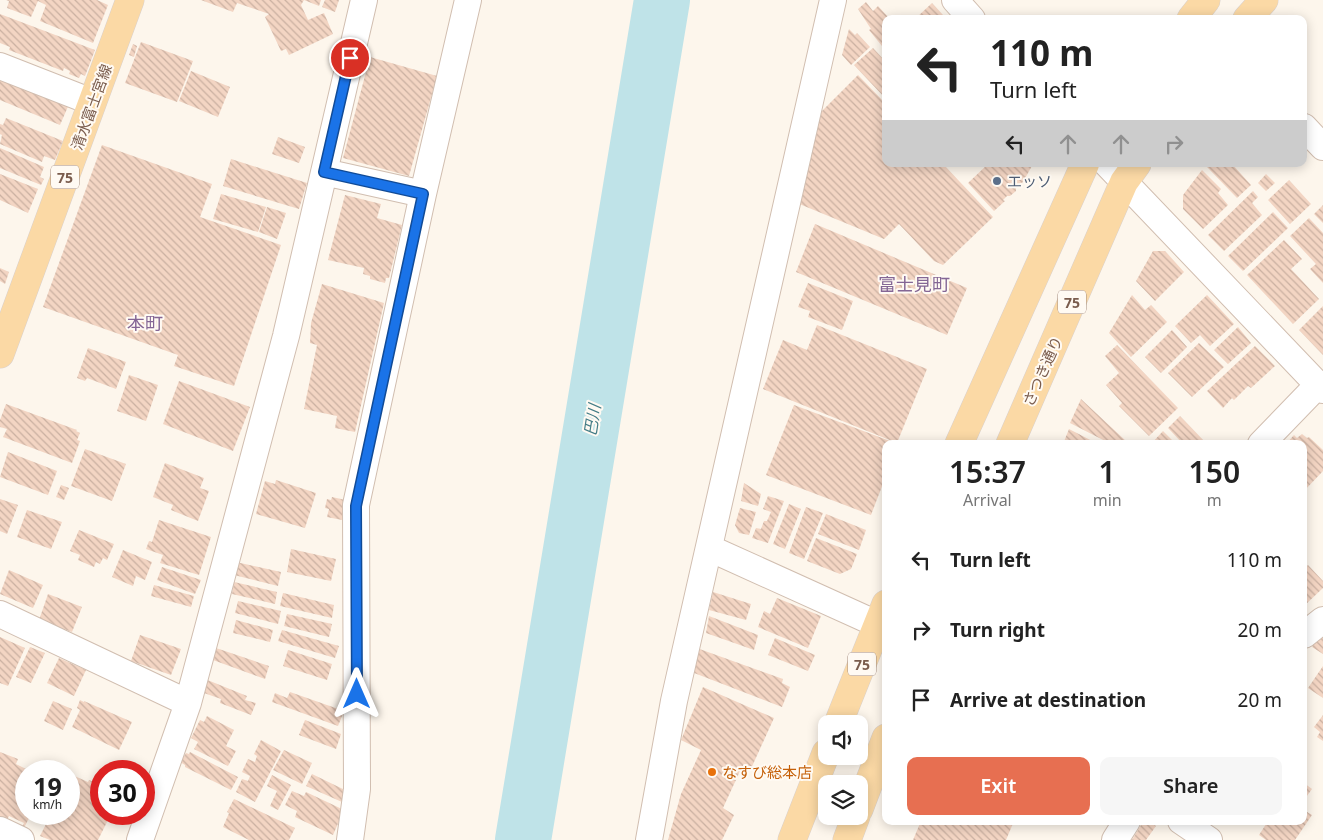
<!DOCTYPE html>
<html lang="en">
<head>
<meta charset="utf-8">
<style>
	body { margin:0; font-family:"Noto Sans","Noto Sans JP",sans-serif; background:#f6f6f6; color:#222; height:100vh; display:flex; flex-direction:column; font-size:19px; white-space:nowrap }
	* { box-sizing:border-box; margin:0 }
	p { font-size:16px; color:#767676 }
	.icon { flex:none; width:28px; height:28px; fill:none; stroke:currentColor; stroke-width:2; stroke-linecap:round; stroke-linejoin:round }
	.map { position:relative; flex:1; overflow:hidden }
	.drawer { position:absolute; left:882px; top:440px; width:425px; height:385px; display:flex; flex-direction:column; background:#fff; border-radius:10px; box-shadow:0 2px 12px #0003 }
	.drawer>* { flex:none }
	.banner { position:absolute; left:882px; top:15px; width:425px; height:152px; border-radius:10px; box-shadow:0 2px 12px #0003; background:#fff; color:#222; overflow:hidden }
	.fabs { position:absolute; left:818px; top:715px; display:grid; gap:10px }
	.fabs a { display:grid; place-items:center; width:50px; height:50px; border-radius:10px; background:#fff; box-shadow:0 2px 12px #0003; font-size:25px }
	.speed { position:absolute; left:15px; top:760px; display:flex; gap:10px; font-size:25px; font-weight:700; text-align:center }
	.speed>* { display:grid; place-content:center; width:65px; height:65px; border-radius:50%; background:#fff; box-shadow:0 2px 12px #0003; line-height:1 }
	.speed small { font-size:12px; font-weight:400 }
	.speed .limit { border:8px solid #d22; background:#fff; color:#111 }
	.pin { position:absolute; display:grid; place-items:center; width:42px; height:42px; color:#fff; margin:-21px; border:2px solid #fff; border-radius:50%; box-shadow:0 1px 5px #0007 }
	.me { position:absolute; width:55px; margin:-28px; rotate:0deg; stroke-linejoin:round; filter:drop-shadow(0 0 4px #0008) }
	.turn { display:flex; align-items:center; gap:18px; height:105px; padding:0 25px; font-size:22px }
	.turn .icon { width:65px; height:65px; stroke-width:2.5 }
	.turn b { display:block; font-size:35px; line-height:42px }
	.lanes { display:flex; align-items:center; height:48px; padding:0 25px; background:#0003; justify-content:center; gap:25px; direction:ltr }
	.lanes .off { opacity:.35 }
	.eta { display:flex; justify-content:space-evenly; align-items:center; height:85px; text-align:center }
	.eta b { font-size:30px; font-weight:600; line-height:35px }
	.cta { display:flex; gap:10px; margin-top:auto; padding:10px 25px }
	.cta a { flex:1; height:58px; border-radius:10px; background:#e76f51; color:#fff; font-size:20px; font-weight:600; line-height:58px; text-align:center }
	.cta a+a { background:#f6f6f6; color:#222 }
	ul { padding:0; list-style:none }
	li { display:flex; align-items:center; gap:15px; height:70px; padding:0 25px }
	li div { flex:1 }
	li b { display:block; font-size:19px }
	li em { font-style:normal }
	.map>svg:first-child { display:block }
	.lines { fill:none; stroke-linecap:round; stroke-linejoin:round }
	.river { stroke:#bfe3e8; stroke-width:56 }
	.building { fill:url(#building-back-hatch) }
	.street-casing { stroke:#d1beb0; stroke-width:28 }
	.primary-casing { stroke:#dad1cd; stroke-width:29 }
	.street { stroke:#fff; stroke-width:26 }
	.primary { stroke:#fbd9a5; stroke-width:28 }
	.route-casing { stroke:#114b97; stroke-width:12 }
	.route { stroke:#1a73e8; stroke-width:9 }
	.service-dot { fill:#5c6f8a; stroke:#fffaf3; stroke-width:2 }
	.food-dot { fill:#e8710a; stroke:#fffaf3; stroke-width:2 }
	.labels { text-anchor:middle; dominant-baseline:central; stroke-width:4; stroke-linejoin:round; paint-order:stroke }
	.shield { fill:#fffaf3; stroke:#a28b7f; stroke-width:1 }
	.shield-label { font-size:14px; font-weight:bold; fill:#7a5c4d }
	.street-label { font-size:15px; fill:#7a5c4d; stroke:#fffaf3 }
	.service-label { font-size:15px; fill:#4e5e75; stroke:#fffaf3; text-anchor:start }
	.food-label { font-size:15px; fill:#c56008; stroke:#fffaf3; text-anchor:start }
	.water-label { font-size:16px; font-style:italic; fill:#437c86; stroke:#fffaf3 }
	.quarter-label { font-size:18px; fill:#846695; stroke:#fffaf3 }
</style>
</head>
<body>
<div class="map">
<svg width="1323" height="840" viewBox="0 0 1323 840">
	<defs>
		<pattern id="building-back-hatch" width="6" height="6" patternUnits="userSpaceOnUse" patternTransform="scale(1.25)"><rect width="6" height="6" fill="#f3d5c3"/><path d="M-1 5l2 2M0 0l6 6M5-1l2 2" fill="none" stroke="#cab0a1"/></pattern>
	</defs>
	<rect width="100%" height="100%" fill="#fdf6ec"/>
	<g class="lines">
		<path class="river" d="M523,840L662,0"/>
	</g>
	<path class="building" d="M6,0H97L108,5L93,43L40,21L46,5L38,1L31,17L7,8L9,1Z
		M201,0H321L319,6L304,0L301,5L308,20L324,13L333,34L289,55L286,49L281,51L265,17L269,14L237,3L233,12Z
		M325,0H339L335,12L322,7Z
		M866,2L873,11L878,6L890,19H886V51L869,30L871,29L858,9Z
		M932,3L943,15L939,19H915Z
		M0,14L95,50L85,76L81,74L79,78L69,74L70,71L64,68L63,71L9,50L10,47L0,43Z
		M849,29L855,35L857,33L870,47L851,65L842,55Z
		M141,42L193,61L177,102L125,83Z
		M133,44L137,46L134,57L129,55Z
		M873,48L886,62V99L854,65Z
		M370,57L437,76L409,176L343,158Z
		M191,71L230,87L218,117L179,101Z
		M0,74L70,102L60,125L0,100Z
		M858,75L886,104V164H943L993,217L943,265L934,261L899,224L884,239L797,203L819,114Z
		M6,118L63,141L55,160L44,156L42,162L0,144L2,135L0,134V124L3,125Z
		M278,137L305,147L299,163L272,154Z
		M102,145L212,184L200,217L281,245L234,386L174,366L178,355L43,307Z
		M0,148L44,167L40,177L44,179L41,185L0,168Z
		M231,159L307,183L299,209L223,186Z
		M988,164H1033L1023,182L1016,187V191L1010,196H1007L1003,200L1005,201L994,211L968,183Z
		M1207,164H1232L1251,185L1237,198L1206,166Z
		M1202,170L1221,189L1218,193L1228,205L1203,229L1183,209V195Z
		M0,174L38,189L28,213L0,200Z
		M1266,174L1275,183L1266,191L1258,183Z
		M1289,180L1311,204L1290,224L1268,200Z
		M1253,191L1258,197L1252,203L1262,215L1224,251L1208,235Z
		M221,194L266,207L258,232L213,219Z
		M345,195L381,204L377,218L402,225L389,278H386L385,283L370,279V276L363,274L364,268L328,260Z
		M1323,205V223L1314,214Z
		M267,207L286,213L277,239L259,232Z
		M1273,212L1288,228L1243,271L1228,256Z
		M1309,218L1323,233V283L1310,269L1316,264L1290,236Z
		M815,224L967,288L947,335L796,272Z
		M1284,240L1302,259L1291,269L1319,299L1293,324L1247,275Z
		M1153,251H1165L1184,272L1155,301L1136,281Z
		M0,268L9,272L5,284L0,281Z
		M808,283L853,301L842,330L808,317L810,311L798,307Z
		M322,284L384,303L355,432L335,428L337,416L304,409L317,345L310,343L311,323Z
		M1132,295L1145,310L1151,305L1167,322L1131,357L1109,333Z
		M1207,295L1234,324L1210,346L1200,335L1191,343L1175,326Z
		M1323,306V355L1299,330Z
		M817,325L927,369L897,443L763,389L783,340L807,350Z
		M1238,327L1251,343L1228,364L1214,350Z
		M1172,330L1187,347L1161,373L1145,357Z
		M1199,343L1224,367L1192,397L1168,373Z
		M1117,345L1178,408L1149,436L1119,406L1122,403L1106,385L1119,373L1105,356Z
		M1255,346L1275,366L1251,388L1248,386L1234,400L1232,398L1223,408L1207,391Z
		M88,348L126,362L116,389L87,378L85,381L77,378Z
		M129,375L158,385L146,421L117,411Z
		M179,381L250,407L233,451L163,424Z
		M1081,399L1127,442L1126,444H1111L1070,423Z
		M6,404L77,430L76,431L80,433L77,440L80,441L72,463L3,437L7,429L0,427V420Z
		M794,405L898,444H886V476L871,515L766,475Z
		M1180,416L1207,444H1183L1168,428Z
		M1069,429L1098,444H1063Z
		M1163,431L1176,444H1151Z
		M1302,434L1307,438L1309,437L1323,450V471L1304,491V444H1286L1294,435L1297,438Z
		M85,449L126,464L112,501L71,486Z
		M8,452L57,471L48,495L0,477Z
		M165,463L204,478L200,488L209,491L198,521L171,510L173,505L153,497Z
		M276,480L316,493L305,528L256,514L265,481L275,484Z
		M744,483L761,494L758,506L741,501Z
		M61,485L69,488L64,500L56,497Z
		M768,496L784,501L768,543L752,538L756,528L761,529L764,521H767L771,512L763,509Z
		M332,497L350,501L343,513L342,520L327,517L329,509L325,508L327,499L331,500Z
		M0,499L18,505L7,534L0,531Z
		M789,504L801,509L785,549L773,544Z
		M806,507L823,513L804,559L789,553Z
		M740,508L756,512L749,535L739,533L735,525Z
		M27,510L62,522L51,549L17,537Z
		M826,514L866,530L859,550L818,534Z
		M159,520L211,537L199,575L160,563L163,555L146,549L149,541L152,542Z
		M79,530L114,544L107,560L103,558L100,564L96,562L94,567L78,560L80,555L70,551Z
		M816,538L857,554L851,569L840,574L807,561Z
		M291,549L336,559L331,581L287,572Z
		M123,550L152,562L145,580L136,576L133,586L112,577Z
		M236,562L281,572L278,586L234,575Z
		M1308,565L1323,581V588L1304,606V569Z
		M162,567L201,580L195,594L157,580Z
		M9,570L43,585L33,608L0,594Z
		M234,582L277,592L275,604L232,594Z
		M154,585L194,596L191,607L151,596Z
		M713,592L751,604L746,620L709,610Z
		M283,593L334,605L332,618L280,606Z
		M48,594L82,607L72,632L39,620Z
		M777,598L821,616L808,648L758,627L764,611L770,614Z
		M238,601L281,611L278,624L235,613Z
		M287,614L332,624L329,637L284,626Z
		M709,616L758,635L754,650L706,633Z
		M236,620L273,630L270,642L233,633Z
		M282,630L339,646L335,658L278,641Z
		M140,635L181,649L171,675L131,661Z
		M1323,636V654L1312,647L1316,641Z
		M0,637L25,648L8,686L0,683Z
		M775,638L815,655L808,671L768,655Z
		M30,647L45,653L31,683L16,677Z
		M694,647L783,679L782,683L790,687L782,707L689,671Z
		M216,648L269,666L265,679L213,660Z
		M288,650L332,664L327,680L283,666Z
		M59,658L86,670L74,696L47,683Z
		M1323,666V698L1308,688Z
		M205,679L247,696L245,700L256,703L251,715L220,703L221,699L204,693L206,687L203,685Z
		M703,687L774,718L750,771L741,769L723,808L734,815L722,840H668L681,794L701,750L681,740Z
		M290,692L344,711L338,726L272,702L275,693L287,698Z
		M80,700L84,702V701L132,722L119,750L72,727L80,710L77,708Z
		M53,701L72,709L63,730L44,721Z
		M1323,715V741L1317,737L1320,732L1314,727Z
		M207,716L234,730L226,746L236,751L228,766L194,749L198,742L191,738L200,720L204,722Z
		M305,720L341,734L336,749L299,735Z
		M261,740L281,751L255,802L236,792L242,779L248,781L250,776L242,772L248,759L255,762L257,756L254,754Z
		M284,750L312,763L302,784L273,770Z
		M0,752L18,759L16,764L30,771L32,767L42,771H26V814H31L24,828L22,827L24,823L9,816L7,820L0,817Z
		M190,752L238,777L231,790L185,767V765L180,762L186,753L189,754Z
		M70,774L88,782L89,780L101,785V814H111L98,840H50L40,836L51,814H69V777Z
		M312,774L347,791L342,802L306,786Z
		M272,775L291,785L278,810L270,806L277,791L267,786Z
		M1304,783L1312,789L1304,800Z
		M292,791L304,796L306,792L344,810L333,835L295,817L297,811L285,805Z
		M234,799L295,828L289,840H249L223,827L229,813L227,812Z
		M1304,810L1312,815L1295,840H1266L1259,835L1268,821H1304Z
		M32,814H48L45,820Z
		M921,821H1014L1006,840H913Z
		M1151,823L1156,826L1146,840H1132L1141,825Z"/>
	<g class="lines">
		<g class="street-casing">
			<path id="street" d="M955,0L972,19
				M0,66L92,102
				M1304,127L1323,147
				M1107,164L1323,390
				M324,172L423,194
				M1261,444L1318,385
				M709,548L877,624
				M0,614L188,703
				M1304,635L1323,620
				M1181,821L1209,840
				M0,830L21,840
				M140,840L188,703L286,336L364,0
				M350,840L357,789L356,505L423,194L468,0
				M649,840L674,701L833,0
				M1115,840L1127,821"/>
		</g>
		<g class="primary-casing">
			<path id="primary" d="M1191,19L1206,0
				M1247,19L1264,0
				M0,354L130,0
				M959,444L1085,164
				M1010,444L1124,182L1137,164
				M838,724L886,604
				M859,809L886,738
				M792,840L826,753
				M847,840L856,816"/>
		</g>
		<use href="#street" class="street"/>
		<use href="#primary" class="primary"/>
	</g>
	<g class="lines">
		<g class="route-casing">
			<path id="route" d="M350,58L324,172L423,194L356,506L357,694"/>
		</g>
		<use href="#route" class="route"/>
	</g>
	<circle class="service-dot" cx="997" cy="181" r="5"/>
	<circle class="food-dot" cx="712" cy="772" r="5"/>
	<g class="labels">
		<g class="shield">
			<rect x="51" y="165.5" width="28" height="23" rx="4"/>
			<rect x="1058" y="290.5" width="28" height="23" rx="4"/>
			<rect x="848" y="652.5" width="28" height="23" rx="4"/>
		</g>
		<g class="shield-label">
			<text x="65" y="177">75</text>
			<text x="1072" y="302">75</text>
			<text x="862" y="664">75</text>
		</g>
		<g class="street-label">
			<text transform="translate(91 107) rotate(-70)">清水富士宮線</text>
			<text transform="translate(1042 371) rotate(-66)">さつき通り</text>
		</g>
		<g class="service-label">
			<text x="1007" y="181">エッソ</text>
		</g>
		<g class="food-label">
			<text x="722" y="772">なすび総本店</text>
		</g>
		<g class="water-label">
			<text transform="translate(592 420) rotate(-81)">巴川</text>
		</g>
		<g class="quarter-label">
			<text x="914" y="284">富士見町</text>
			<text x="145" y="323">本町</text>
		</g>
	</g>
</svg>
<div class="fabs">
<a><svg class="icon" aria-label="sound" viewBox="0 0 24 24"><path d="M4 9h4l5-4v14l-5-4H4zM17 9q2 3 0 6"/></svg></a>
<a><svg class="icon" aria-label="layers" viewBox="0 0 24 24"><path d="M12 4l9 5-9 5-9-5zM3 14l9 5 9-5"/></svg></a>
</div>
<div class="speed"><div>19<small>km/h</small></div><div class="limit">30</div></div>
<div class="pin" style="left:350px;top:58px;background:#d93025"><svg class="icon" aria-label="arrive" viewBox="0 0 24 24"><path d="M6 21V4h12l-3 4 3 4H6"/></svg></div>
<svg class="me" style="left:357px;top:694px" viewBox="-20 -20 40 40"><path d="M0-17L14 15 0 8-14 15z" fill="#1a73e8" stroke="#fff" stroke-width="4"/></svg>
<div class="banner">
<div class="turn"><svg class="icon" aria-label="left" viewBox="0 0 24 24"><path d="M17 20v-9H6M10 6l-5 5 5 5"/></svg><div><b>110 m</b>Turn left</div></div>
<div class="lanes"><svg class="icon" aria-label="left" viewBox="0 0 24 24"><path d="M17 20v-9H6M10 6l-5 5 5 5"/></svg><svg class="icon off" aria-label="ahead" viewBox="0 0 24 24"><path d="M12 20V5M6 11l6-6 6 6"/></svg><svg class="icon off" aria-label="ahead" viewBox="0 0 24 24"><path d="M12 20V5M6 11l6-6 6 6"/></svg><svg class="icon off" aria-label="right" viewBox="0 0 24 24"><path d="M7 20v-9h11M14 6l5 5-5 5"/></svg></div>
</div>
<section class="drawer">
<div class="eta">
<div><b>15:37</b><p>Arrival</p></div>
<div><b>1</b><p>min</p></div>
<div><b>150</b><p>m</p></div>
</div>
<ul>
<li><svg class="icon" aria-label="left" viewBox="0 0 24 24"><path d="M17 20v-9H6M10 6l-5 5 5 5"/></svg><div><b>Turn left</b></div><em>110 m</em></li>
<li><svg class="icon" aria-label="right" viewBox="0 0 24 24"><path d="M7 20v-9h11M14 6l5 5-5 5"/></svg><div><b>Turn right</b></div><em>20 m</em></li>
<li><svg class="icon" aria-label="arrive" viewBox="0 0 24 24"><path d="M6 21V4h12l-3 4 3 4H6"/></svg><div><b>Arrive at destination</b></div><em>20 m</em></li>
</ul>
<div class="cta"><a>Exit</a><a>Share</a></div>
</section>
</div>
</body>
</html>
